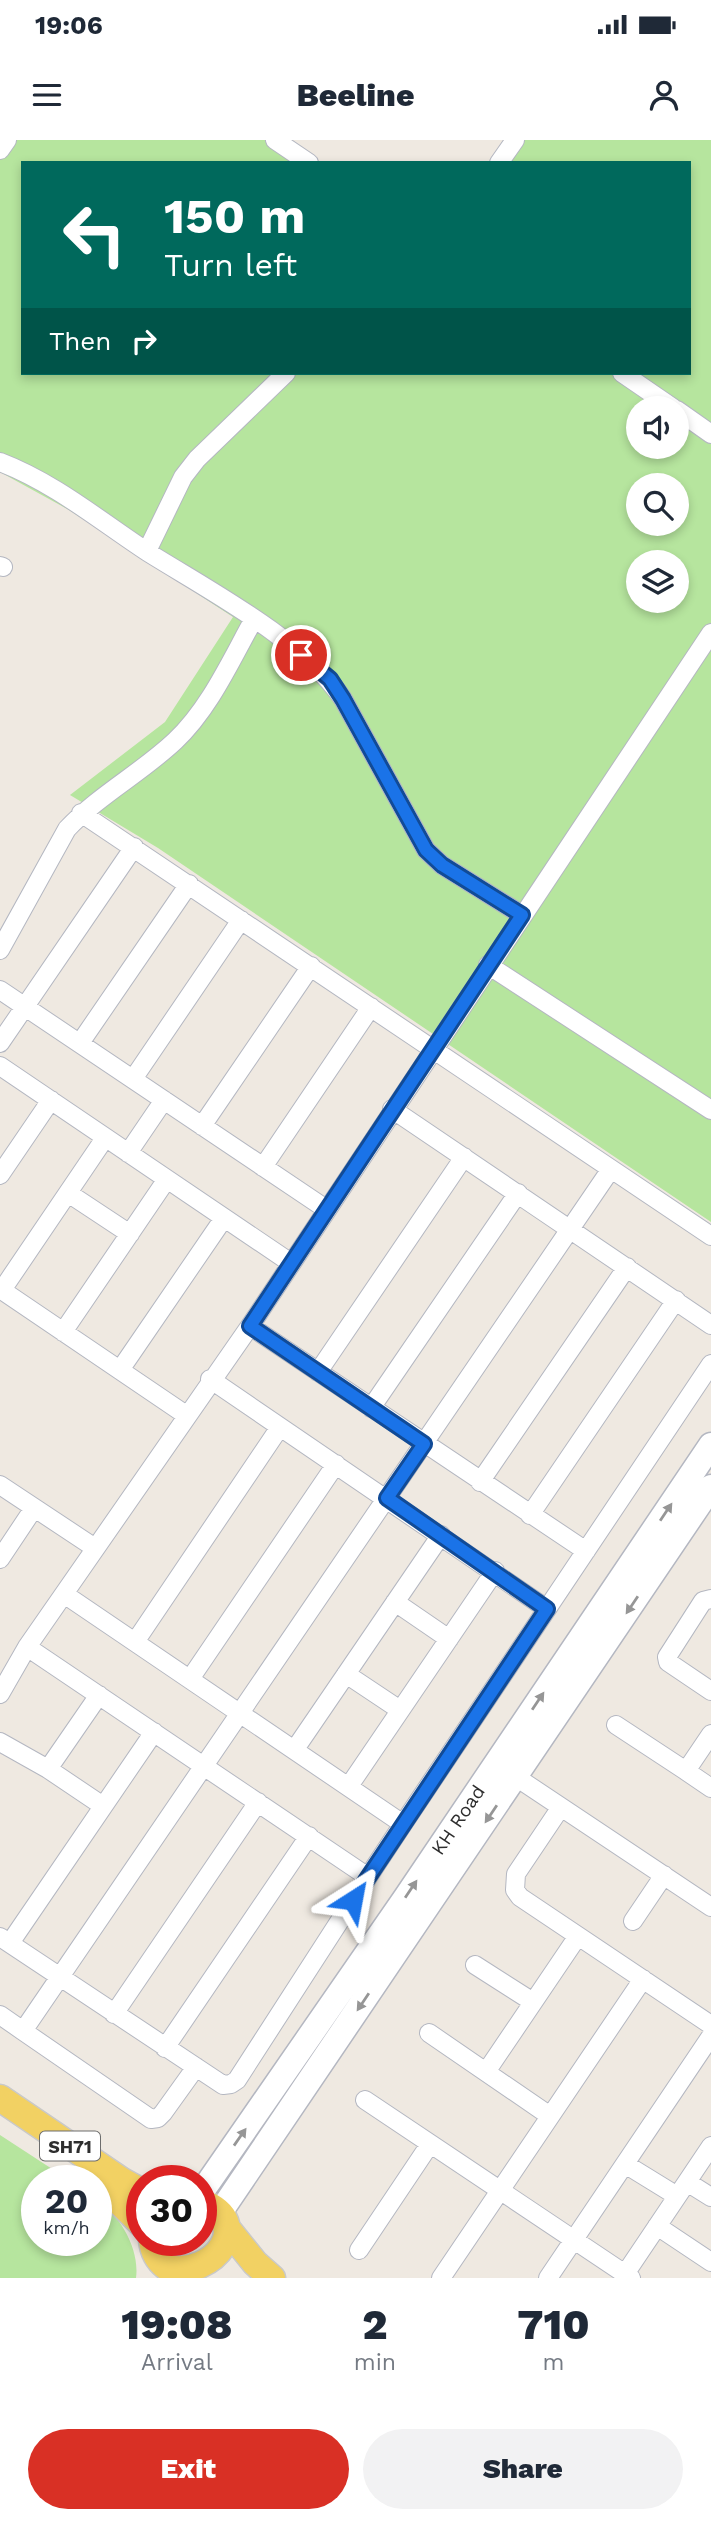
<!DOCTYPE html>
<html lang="en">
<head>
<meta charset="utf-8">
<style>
	body { margin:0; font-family:"Work Sans",sans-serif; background:#f2f2f3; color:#1f2937; height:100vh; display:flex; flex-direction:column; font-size:26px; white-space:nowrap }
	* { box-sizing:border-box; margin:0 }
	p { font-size:23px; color:#747a83 }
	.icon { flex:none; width:38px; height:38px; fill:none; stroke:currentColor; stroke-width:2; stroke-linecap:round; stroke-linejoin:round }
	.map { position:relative; height:2138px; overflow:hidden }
	.panel { display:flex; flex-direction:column; background:#fff; flex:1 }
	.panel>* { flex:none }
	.banner { position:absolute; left:21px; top:21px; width:670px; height:214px; border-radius:0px; box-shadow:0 4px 10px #0003; background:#00695c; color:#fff; overflow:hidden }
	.buttons { position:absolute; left:626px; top:256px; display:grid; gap:14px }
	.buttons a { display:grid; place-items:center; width:63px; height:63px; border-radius:50%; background:#fff; box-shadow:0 4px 10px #0003; font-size:35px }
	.speed { position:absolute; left:21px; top:2025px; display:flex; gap:14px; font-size:35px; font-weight:700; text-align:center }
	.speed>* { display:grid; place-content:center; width:91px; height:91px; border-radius:50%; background:#fff; box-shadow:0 4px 10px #0003; line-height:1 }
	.speed small { font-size:18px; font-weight:400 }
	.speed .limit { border:10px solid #d22; background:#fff; color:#111 }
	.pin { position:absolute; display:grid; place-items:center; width:60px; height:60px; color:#fff; margin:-30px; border:4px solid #fff; border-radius:50%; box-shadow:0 2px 7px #0007 }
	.me { position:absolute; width:77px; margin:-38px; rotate:34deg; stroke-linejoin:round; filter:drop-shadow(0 0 5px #0008) }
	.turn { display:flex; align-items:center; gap:24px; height:147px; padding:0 28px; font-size:32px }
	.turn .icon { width:91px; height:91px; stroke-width:2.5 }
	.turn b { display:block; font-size:49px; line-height:60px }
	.then { display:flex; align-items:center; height:66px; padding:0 28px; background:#0003; gap:14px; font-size:26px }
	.eta { display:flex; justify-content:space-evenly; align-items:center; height:119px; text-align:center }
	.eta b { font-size:42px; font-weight:800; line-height:49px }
	.button { display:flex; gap:14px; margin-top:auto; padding:14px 28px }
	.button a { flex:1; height:80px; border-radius:42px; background:#d93025; color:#fff; font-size:28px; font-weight:800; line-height:80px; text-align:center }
	.button a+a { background:#f2f2f3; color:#1f2937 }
	.status { display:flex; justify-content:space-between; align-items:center; height:49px; padding:0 35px; background:#fff; direction:ltr }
	.status svg { height:19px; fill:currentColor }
	header { display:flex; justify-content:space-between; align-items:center; height:91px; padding:0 28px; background:#fff; font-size:32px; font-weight:800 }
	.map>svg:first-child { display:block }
	.green { fill:#b6e59e; fill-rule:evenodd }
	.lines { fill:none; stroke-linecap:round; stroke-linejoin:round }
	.street-casing { stroke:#b4b7c1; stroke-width:20 }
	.secondary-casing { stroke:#b4b7c1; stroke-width:27 }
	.primary-casing { stroke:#c9c9c9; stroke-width:29 }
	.street { stroke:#fff; stroke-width:18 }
	.secondary { stroke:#fff; stroke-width:24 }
	.primary { stroke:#f2d163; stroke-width:26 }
	.oneway { fill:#969696 }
	.route-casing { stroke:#114b97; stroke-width:18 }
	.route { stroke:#1a73e8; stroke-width:12 }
	.labels { text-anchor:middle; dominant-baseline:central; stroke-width:7; stroke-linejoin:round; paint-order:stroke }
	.shield { fill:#fff; stroke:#6d6d6d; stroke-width:2 }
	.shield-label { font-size:18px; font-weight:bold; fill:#2e2e2e }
	.street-label { font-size:19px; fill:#2e2e2e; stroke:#fff }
</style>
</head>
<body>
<div class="status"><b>19:06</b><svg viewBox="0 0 49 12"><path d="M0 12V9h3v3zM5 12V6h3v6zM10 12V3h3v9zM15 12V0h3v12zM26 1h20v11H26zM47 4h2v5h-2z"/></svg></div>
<header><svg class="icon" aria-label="menu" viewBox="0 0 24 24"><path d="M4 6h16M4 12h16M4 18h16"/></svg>Beeline<svg class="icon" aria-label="person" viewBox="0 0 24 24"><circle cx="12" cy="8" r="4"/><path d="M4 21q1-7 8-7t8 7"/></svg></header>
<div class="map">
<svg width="711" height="2138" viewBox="0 0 711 2138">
	<rect width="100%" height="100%" fill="#efe9e1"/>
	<path class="green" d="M0,0H280L315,23H23V233H690V23H494L511,0H711V1082L158,708L70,655L165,582L233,477L69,370L0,332ZM639,268H677V306H639ZM639,345H677V383H639ZM639,422H677V460H639Z
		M0,1995L69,2040H37V2100H96V2059C120,2075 140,2109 136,2138H0Z"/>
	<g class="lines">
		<g class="street-casing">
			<path id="street" d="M275,0L309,23
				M0,10L7,0
				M499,23L515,0
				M622,233L673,268
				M677,270L711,294
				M0,322C55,343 100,381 149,413C210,451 303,500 343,559L426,710L442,725L522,775
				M147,411L183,337L197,319L286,233
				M0,426L3,427
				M81,673L711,1096
				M0,810L67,689C99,655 141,633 175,601C210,568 231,520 254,479
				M488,825L711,970
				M0,850L326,1069
				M0,903L134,707
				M80,903L189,744
				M0,926L291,1123
				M133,939L241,780
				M392,969L711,1185
				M202,986L311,826
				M128,1013L164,960
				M263,1027L371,867
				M0,1035L51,960
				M68,1053L130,1094
				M0,1149L186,1275
				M2,1150L105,998
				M250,1186L586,1411
				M63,1192L167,1039
				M120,1230L224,1078
				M318,1232L464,1017
				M210,1239L547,1469
				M371,1268L518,1053
				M480,1342L627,1127
				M0,1345L95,1408
				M530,1375L676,1160
				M0,1419L34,1368
				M711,1459L703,1461L667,1517L668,1522L711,1551
				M395,1462L449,1499
				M135,1502L280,1287
				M27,1507L368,1737L403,1684L64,1454
				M346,1534L400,1570
				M190,1539L336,1324
				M0,1554L27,1507L250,1186L711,493
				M616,1585L686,1631
				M711,1594L686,1631L711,1648
				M0,1602L48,1629L103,1666
				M295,1609L441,1395
				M48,1629L99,1555
				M507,1631L711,1767
				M349,1646L495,1431
				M561,1667L516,1734L515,1750L520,1757L711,1885
				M403,1684L711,1224
				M633,1781L664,1735
				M0,1797L223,1945L231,1944L237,1940L368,1737
				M10,1803L154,1592
				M475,1825L533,1862
				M114,1874L258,1662
				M0,1875L23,1891L611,1029
				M23,1891L151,1979L158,1978L163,1973L196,1927
				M429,1893L550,1976
				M165,1908L309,1696
				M486,1932L578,1796
				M365,1960L631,2138
				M625,2024L677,2056
				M687,2042L711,2057
				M657,2086L711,2122
				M359,2110L430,2004
				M625,2134L711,2006
				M441,2138L643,1839
				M548,2138L711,1896"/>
		</g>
		<g class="secondary-casing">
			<path id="secondary" d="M201,2053L406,1757L711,1305
				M219,2074L711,1347"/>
		</g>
		<g class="primary-casing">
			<path id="primary" d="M0,1958L122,2041L142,2052
				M96,2044L110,2053L142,2084
				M226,2087L255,2123L272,2138
				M152,2100C153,2111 158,2121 168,2128C214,2138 256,2082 201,2062"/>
		</g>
		<use href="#street" class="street"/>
		<use href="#secondary" class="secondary"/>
		<use href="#primary" class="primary"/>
	</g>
	<defs><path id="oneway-solid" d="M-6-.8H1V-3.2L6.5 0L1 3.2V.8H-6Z" transform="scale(1.75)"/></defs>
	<g class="oneway">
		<use href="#oneway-solid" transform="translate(666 1372) rotate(-56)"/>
		<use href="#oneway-solid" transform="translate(632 1465) rotate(124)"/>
		<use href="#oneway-solid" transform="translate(538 1561) rotate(-56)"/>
		<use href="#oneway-solid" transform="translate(491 1674) rotate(124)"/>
		<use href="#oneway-solid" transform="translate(411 1749) rotate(-56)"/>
		<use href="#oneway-solid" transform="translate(363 1862) rotate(124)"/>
		<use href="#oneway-solid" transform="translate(240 1997) rotate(-55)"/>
	</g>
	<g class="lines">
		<g class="route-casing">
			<path id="route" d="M301,515L330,539L343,559L426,710L442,725L522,775L250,1186L424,1304L387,1358L547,1469L353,1760"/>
		</g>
		<use href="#route" class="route"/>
	</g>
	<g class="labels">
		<rect class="shield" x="40" y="1991.5" width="60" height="29" rx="5"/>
		<g class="shield-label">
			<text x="70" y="2006">SH71</text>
		</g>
		<g class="street-label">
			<text transform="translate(458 1680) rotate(-56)">KH Road</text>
		</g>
	</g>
</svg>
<div class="buttons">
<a><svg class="icon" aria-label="sound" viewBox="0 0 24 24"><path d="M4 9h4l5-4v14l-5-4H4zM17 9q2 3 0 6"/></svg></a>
<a><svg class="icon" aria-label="search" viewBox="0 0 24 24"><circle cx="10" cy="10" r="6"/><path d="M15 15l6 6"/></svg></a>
<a><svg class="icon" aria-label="layers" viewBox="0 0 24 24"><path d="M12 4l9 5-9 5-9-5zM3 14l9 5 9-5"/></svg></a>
</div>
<div class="speed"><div>20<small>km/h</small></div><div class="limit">30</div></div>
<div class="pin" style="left:301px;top:515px;background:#d93025"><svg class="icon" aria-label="arrive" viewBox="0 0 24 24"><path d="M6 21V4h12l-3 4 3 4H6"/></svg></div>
<svg class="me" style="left:353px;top:1760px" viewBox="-20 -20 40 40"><path d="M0-17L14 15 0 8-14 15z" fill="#1a73e8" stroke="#fff" stroke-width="4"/></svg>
<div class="banner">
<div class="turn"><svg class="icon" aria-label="left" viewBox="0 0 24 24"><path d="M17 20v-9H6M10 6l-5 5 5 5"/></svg><div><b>150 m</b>Turn left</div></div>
<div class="then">Then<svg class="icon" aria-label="right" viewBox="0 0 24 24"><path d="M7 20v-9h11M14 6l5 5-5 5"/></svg></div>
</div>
</div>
<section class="panel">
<div class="eta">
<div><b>19:08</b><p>Arrival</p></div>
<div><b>2</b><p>min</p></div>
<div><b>710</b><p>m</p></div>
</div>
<div class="button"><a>Exit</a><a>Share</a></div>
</section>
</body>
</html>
